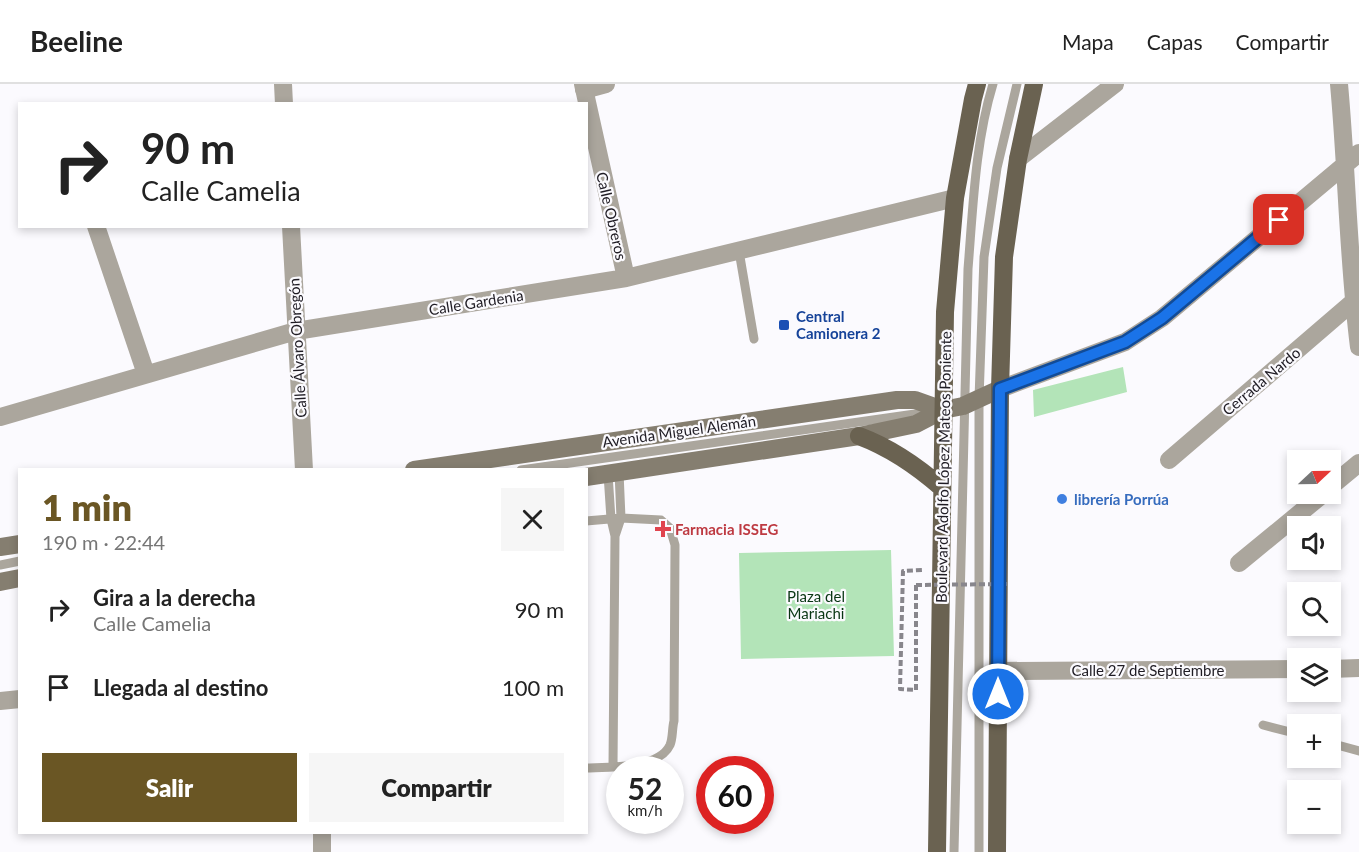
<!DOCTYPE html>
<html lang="es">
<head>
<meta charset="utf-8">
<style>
	body { margin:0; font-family:Lato,sans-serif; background:#f6f6f6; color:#222; height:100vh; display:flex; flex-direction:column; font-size:22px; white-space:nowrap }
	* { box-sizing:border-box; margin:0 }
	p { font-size:20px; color:#767676 }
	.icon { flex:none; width:33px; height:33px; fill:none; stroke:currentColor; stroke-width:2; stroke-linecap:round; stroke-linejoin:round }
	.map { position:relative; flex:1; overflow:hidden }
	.side { position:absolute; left:18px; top:384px; width:570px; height:366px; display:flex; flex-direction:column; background:#fff; border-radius:0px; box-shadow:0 3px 9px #0003 }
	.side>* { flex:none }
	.guide { position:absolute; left:18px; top:18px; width:570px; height:126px; border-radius:0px; box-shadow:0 3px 9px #0003; background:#fff; color:#222; overflow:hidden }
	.needle { width:39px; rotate:68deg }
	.fabs { position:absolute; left:1287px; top:366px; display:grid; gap:12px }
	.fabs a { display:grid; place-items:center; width:54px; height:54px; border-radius:0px; background:#fff; box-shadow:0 3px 9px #0003; font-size:30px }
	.speed { position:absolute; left:606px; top:672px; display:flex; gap:12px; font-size:30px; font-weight:700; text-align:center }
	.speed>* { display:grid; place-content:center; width:78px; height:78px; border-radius:50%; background:#fff; box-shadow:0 3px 9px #0003; line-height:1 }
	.speed small { font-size:15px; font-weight:400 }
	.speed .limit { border:9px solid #d22; background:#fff; color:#111 }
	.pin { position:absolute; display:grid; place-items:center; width:51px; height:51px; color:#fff; margin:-26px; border-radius:12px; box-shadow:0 3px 9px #0006 }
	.me { position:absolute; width:66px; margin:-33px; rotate:0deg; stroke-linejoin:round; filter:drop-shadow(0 0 4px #0008) }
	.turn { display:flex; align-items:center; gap:21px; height:126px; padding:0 24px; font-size:27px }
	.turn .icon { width:78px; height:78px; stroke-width:2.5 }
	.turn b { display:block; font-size:42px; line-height:51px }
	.round { display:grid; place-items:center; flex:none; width:63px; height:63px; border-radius:0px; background:#f6f6f6 }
	.summary { display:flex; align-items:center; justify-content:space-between; height:102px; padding:0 24px }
	h1 { font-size:36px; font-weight:800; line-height:45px; color:#6a5624 }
	.cta { display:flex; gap:12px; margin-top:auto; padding:12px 24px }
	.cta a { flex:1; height:69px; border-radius:0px; background:#6a5624; color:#fff; font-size:24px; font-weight:800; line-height:69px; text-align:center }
	.cta a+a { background:#f6f6f6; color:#222 }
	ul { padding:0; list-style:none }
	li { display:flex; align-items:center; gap:18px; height:78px; padding:0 24px }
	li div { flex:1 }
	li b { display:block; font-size:22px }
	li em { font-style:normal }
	header { display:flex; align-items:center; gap:36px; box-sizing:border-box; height:84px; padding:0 30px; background:#fff; border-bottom:2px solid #e0e0e0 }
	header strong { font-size:28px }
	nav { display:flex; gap:33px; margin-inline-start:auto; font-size:21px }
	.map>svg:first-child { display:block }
	.green { fill:#b3e4b8 }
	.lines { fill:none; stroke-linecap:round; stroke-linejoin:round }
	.path { stroke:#88868c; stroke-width:4; stroke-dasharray:6 3; stroke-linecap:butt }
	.lane { stroke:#aba69d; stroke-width:9 }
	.street { stroke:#aba69d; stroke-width:18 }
	.secondary { stroke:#857e70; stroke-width:18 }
	.primary { stroke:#6a6251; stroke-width:18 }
	.path-bridge { stroke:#88868c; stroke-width:4; stroke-dasharray:6 3; stroke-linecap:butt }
	.route-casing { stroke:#114b97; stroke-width:15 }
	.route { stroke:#1a73e8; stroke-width:10 }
	.transit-dot { fill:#1a4fb4; stroke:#fbfafe; stroke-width:2 }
	.shop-dot { fill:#3f7fe0; stroke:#fbfafe; stroke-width:2 }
	.health-dot { fill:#e0444e; stroke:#fbfafe; stroke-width:2 }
	.labels { text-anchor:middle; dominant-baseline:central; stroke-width:4.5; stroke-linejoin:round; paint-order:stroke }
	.street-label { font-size:15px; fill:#1f1c24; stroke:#fbfafe }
	.transit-label { font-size:15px; font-weight:bold; fill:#164399; stroke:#fbfafe; text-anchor:start }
	.shop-label { font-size:15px; font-weight:bold; fill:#366cbe; stroke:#fbfafe; text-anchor:start }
	.health-label { font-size:15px; font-weight:bold; fill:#be3a42; stroke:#fbfafe; text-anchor:start }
	.park-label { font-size:15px; fill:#093613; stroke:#fbfafe }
</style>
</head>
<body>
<header>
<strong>Beeline</strong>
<nav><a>Mapa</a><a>Capas</a><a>Compartir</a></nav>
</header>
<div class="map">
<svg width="1359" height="768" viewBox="0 0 1359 768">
	<rect width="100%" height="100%" fill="#fbfafe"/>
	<path class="green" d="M1123,283L1127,308L1034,333L1033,306Z
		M891,466L894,572L741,575L739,469Z"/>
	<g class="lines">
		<path class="path" d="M916,501V606L900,605L903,487L922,486"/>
		<path class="lane" d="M739,167L754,255
			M521,386L929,328
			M608,390L611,435L615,452L613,683
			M586,437L621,434L661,436L670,444L675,461L674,637C672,644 673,654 670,661C659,685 609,683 586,684
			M615,452L621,434L619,388
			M0,481L20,477
			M1263,641L1298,650
			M1330,659L1359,667
			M954,768L968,185C973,124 975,59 993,0
			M979,768V315L984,173L997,84L1017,0"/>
		<path class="street" d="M283,0L284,20
			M583,0L626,194
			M1339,0C1347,87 1348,176 1359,263
			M584,6L606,0
			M1018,75L1115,0
			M96,142L146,290
			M291,142L304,386
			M1000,305L1125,258L1162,234L1359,69
			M0,333L296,247L626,194L955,114
			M1169,376L1353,218
			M1330,403L1359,379
			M1239,479L1323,410
			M1330,585L1359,584
			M998,587L1298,585
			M0,617L20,615
			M322,748V768"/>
		<path class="secondary" d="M414,386L897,316H915L943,326
			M586,393L859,352L916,340L943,326L963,322L1000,305
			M0,463L20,460
			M0,498L20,494"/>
		<path class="primary" d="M859,352C891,364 917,382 942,404
			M937,768L945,228L955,114L973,15L977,0
			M997,768L1000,305L1004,173L1018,75L1034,0"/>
		<path class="path-bridge" d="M916,501L1007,500"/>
	</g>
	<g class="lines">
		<g class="route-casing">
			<path id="route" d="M998,610L1000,305L1125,258L1162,234L1279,136"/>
		</g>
		<use href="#route" class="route"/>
	</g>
	<rect class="transit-dot" x="778" y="235" width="12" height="12" rx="3"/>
	<circle class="shop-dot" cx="1062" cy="415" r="6"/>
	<path class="health-dot" d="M660 436h6v6h6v6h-6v6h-6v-6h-6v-6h6z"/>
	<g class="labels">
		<g class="street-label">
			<text transform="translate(612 132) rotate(77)">Calle Obreros</text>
			<text transform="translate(476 218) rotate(-9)">Calle Gardenia</text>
			<text transform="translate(297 264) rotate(-93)">Calle Álvaro Obregón</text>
			<text transform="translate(1261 297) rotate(-40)">Cerrada Nardo</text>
			<text transform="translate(679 347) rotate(-8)">Avenida Miguel Alemán</text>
			<text transform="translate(943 383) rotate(-89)">Boulevard Adolfo López Mateos Poniente</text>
			<text x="1148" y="586">Calle 27 de Septiembre</text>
		</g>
		<g class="transit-label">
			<text x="796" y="232">Central<tspan x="796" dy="17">Camionera 2</tspan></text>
		</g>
		<g class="shop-label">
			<text x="1074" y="415">librería Porrúa</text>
		</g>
		<g class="health-label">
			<text x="675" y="445">Farmacia ISSEG</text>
		</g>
		<g class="park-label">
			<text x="816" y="512">Plaza del<tspan x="816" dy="17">Mariachi</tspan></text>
		</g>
	</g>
</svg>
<div class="fabs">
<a><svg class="needle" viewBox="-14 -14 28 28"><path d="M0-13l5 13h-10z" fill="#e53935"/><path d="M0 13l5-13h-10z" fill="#767676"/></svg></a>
<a><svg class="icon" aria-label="sound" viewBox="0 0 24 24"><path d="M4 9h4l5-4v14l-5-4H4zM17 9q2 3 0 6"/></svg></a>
<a><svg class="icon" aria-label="search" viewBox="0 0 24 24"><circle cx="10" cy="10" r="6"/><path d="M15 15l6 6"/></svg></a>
<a><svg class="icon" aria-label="layers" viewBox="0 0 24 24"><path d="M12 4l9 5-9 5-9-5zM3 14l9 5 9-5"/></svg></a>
<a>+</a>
<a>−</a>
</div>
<div class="speed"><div>52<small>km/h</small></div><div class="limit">60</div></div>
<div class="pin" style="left:1279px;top:136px;background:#d93025"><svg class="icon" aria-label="arrive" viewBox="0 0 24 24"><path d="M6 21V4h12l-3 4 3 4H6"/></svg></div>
<svg class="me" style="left:998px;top:610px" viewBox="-20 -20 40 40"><circle r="17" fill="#1a73e8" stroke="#fff" stroke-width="3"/><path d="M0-11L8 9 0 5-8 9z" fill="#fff"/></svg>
<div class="guide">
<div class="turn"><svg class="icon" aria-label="right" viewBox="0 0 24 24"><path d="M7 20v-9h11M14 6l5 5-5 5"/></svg><div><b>90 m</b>Calle Camelia</div></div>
</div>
<section class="side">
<div class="summary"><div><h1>1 min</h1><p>190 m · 22:44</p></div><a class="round"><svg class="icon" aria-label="close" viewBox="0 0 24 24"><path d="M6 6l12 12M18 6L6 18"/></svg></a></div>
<ul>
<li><svg class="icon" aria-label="right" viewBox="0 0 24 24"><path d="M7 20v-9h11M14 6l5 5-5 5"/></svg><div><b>Gira a la derecha</b><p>Calle Camelia</p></div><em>90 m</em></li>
<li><svg class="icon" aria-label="arrive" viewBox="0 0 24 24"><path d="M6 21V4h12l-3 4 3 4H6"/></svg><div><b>Llegada al destino</b></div><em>100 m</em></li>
</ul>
<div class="cta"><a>Salir</a><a>Compartir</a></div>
</section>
</div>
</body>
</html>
